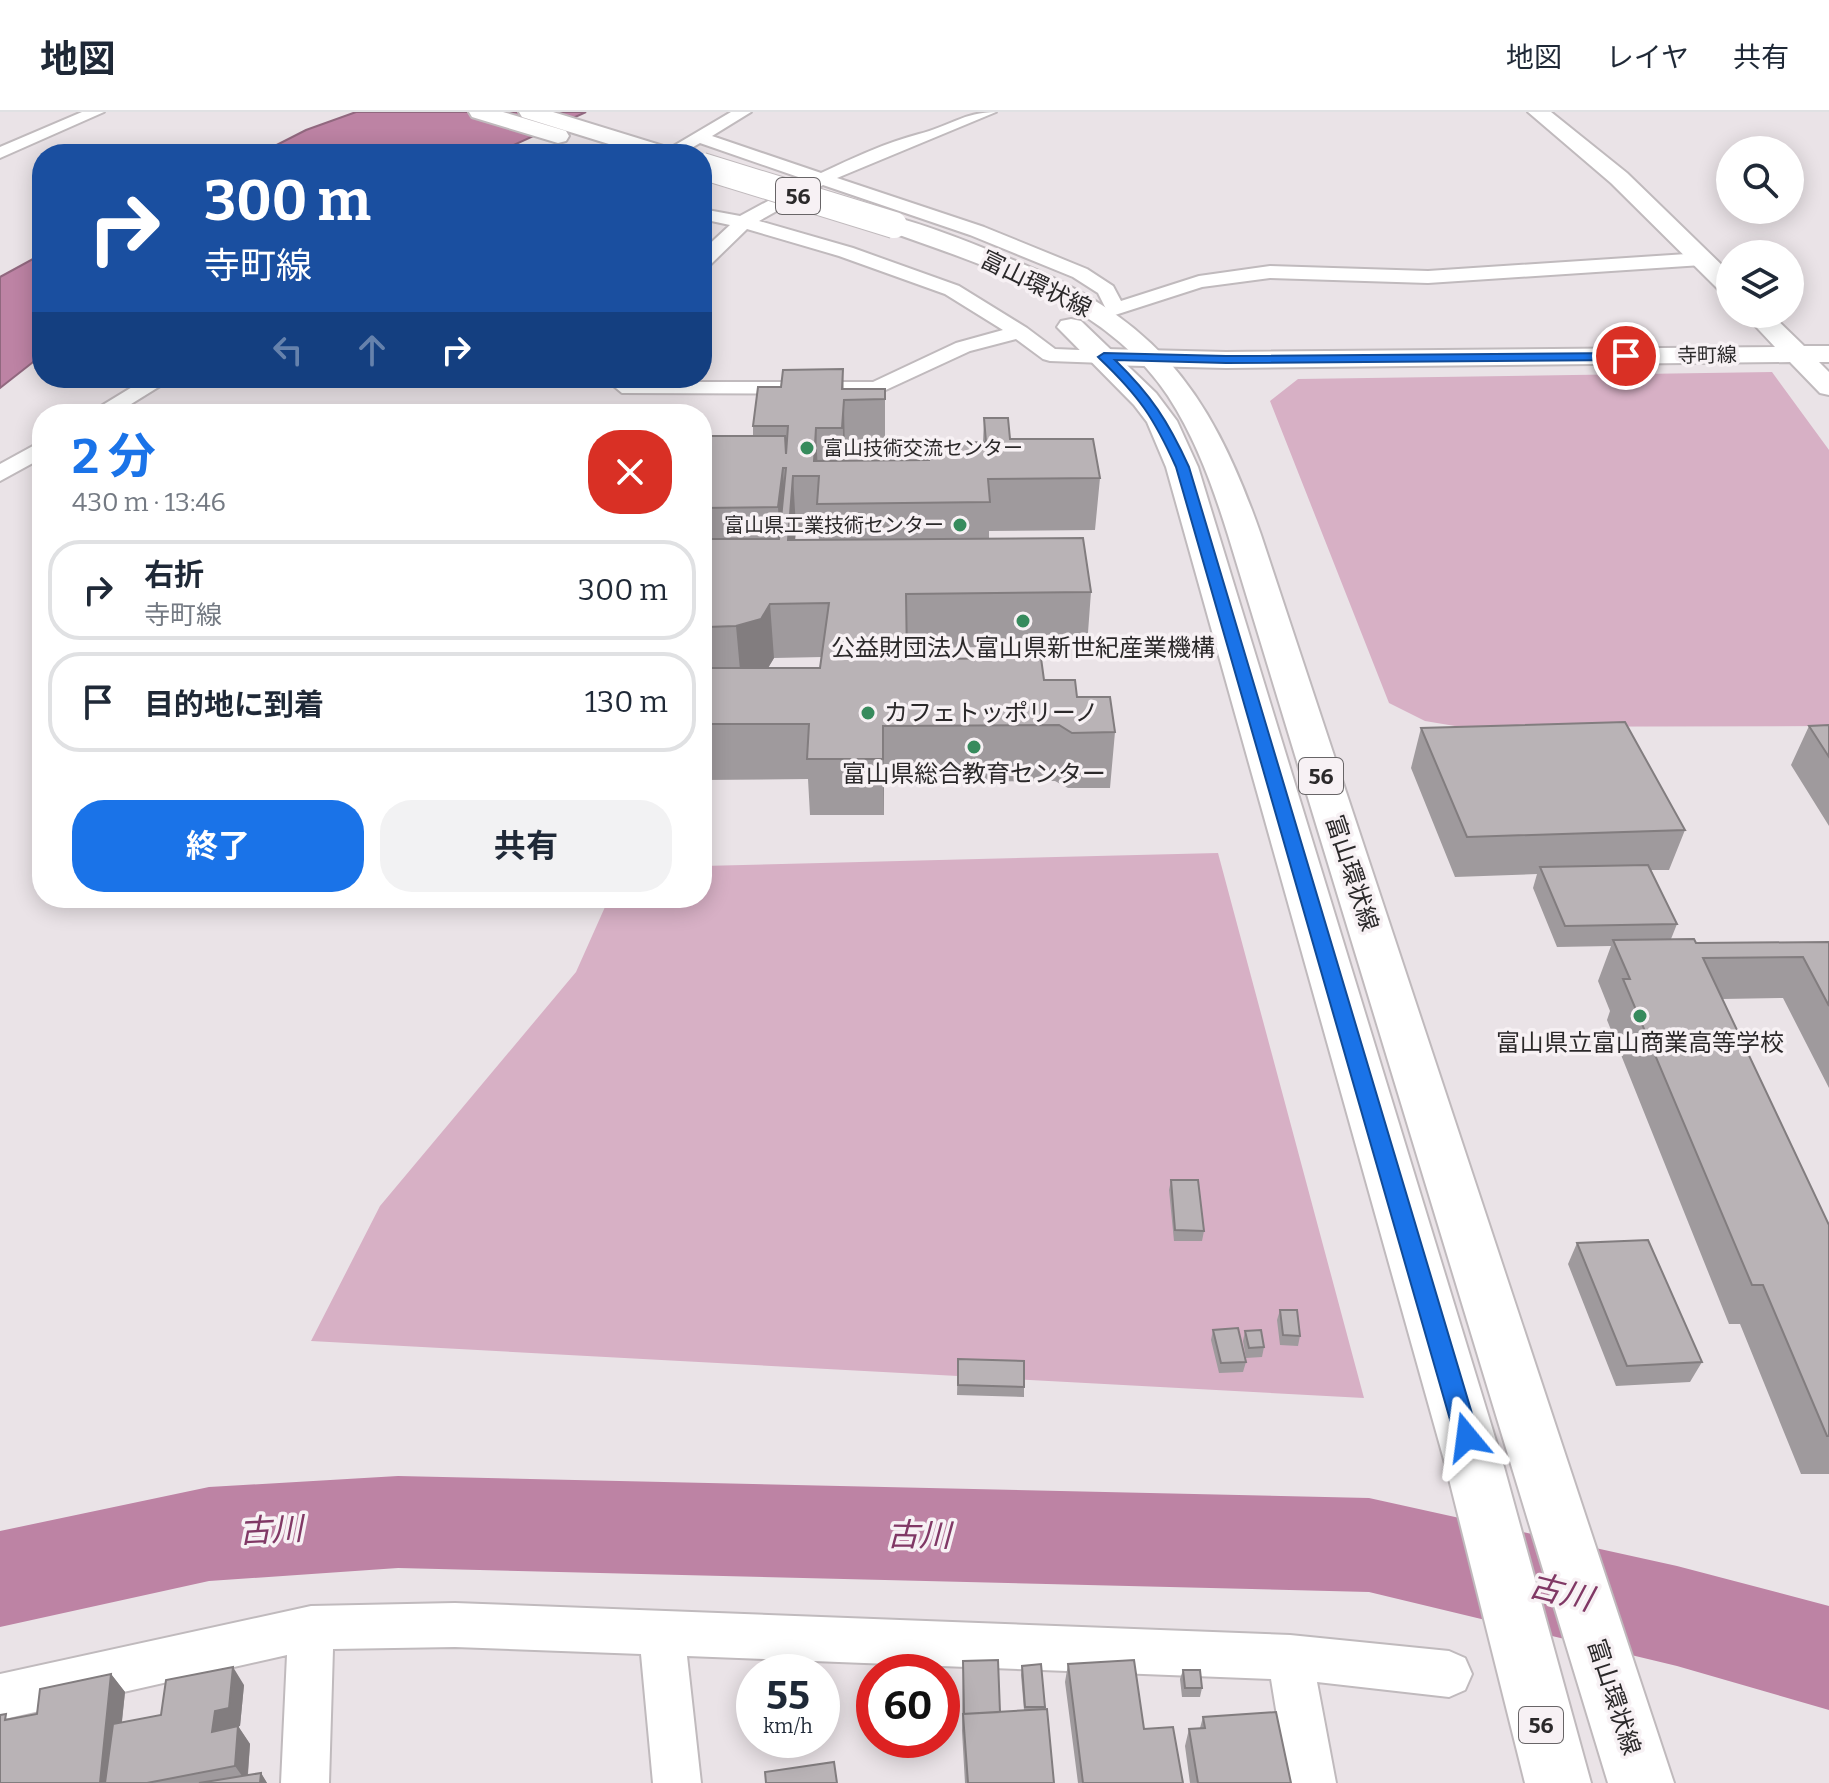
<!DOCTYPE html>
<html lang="ja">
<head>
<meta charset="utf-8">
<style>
	body { margin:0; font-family:Bitter,"Noto Sans JP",serif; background:#f2f2f3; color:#1f2937; height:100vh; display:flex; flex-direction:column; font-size:30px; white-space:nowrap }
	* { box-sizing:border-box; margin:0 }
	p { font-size:26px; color:#747a83 }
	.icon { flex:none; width:44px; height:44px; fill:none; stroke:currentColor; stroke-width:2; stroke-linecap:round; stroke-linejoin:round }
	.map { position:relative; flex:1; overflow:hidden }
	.side { position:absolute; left:32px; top:292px; width:680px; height:504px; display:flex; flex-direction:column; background:#fff; border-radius:32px; box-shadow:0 4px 20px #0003 }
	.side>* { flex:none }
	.top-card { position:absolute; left:32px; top:32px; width:680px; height:244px; border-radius:32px; box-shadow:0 4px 20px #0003; background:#1a4fa0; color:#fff; overflow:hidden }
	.buttons { position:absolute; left:1716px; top:24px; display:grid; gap:16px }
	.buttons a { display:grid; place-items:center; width:88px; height:88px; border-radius:50%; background:#fff; box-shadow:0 4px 20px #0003; font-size:40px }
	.speed { position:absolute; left:736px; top:1542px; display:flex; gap:16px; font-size:40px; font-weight:700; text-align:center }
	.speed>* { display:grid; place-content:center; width:104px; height:104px; border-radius:50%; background:#fff; box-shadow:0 4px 20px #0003; line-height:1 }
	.speed small { font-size:20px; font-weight:400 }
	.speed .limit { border:12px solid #d22; background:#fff; color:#111 }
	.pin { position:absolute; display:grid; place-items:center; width:68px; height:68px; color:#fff; margin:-34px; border:4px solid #fff; border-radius:50%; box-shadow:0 2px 8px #0007 }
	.me { position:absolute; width:88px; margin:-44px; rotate:344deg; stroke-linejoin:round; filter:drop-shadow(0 0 6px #0008) }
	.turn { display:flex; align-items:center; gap:28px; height:168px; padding:0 40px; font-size:36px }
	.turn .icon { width:104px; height:104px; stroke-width:2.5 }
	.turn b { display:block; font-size:56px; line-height:68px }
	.lanes { display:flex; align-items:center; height:76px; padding:0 40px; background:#0003; justify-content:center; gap:40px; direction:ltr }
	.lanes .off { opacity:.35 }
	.round { display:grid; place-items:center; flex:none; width:84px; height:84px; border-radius:32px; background:#f2f2f3 }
	.overview { display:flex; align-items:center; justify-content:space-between; height:136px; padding:0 40px }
	h1 { font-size:48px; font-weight:700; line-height:60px; color:#1a73e8 }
	.cta { display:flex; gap:16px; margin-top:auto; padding:16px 40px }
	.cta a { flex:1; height:92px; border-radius:32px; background:#1a73e8; color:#fff; font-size:32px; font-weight:700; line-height:92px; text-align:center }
	.cta a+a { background:#f2f2f3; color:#1f2937 }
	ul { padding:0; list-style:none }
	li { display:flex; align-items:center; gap:24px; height:100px; margin:0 16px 12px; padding:0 24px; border:4px solid #e0e1e3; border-radius:32px }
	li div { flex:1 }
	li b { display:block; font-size:30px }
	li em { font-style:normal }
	header { display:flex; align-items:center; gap:48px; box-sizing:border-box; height:112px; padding:0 40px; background:#fff; border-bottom:2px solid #e0e1e3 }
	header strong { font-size:38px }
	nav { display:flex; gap:44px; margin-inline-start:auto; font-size:28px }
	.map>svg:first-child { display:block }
	.green { fill:#d7b0c5 }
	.water { fill:#bd83a4; stroke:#91687f; stroke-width:2 }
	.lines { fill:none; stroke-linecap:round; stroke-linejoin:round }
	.river { fill:#bd83a4; fill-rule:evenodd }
	.minor-casing { stroke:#c0babd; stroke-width:4 }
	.tertiary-casing { stroke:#c0babd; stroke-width:4 }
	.primary-casing { stroke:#c0babd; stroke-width:4 }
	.minor { fill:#fff; fill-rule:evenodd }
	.tertiary { fill:#fff; fill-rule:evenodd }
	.primary { fill:#fff; fill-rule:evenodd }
	.primary-bridge-casing { stroke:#c0babd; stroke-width:28; stroke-linecap:butt }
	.primary-bridge { stroke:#fff; stroke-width:26 }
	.wall { fill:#9f9a9d; fill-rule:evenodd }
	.shaded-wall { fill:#827d7f }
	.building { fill:#b9b3b6; stroke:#827d7f; stroke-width:2 }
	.route { fill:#1a73e8; stroke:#114b97; stroke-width:2 }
	.poi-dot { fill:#378b5d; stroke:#f7f1f4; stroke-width:3 }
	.labels { text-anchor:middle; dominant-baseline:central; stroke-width:7; stroke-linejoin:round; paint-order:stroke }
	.far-street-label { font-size:20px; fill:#2b292a; stroke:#f7f1f4 }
	.far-poi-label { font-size:20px; fill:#2b292a; stroke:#f7f1f4; text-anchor:start }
	.shield { fill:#f7f1f4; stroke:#686567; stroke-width:2 }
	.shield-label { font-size:22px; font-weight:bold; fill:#2b292a }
	.street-label { font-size:24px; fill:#2b292a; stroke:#f7f1f4 }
	.poi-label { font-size:24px; fill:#2b292a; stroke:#f7f1f4 }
	.near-water-label { font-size:32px; font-style:italic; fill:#803865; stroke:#f7f1f4 }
</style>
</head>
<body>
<header>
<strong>地図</strong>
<nav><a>地図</a><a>レイヤ</a><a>共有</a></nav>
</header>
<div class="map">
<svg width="1829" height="1671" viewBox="0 0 1829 1671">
	<rect width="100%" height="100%" fill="#eae3e7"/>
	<path class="green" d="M1772,260L1829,338V614L1461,615L1425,609L1389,591L1270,289L1298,267Z
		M1218,741L1364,1286L311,1229L380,1094L576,860L609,786H702V754Z"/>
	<path class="water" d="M356,0H586L503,38L482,42H259L306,18Z
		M42,142V243L0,276V165Z"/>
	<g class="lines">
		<path class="river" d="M398,1364L1369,1386L1677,1454L1829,1494V1598L1677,1554L1369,1480L398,1456L209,1469L0,1515V1419L209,1375Z"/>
		<g class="minor-casing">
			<path id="minor" d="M82,0H104L0,46V35Z
				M731,0H751L712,24L821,61C853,46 885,31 919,22C948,15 964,0 996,0L837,66L984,115L1087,157L1113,174L1121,189L1199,164L1270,154L1428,159L1702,141L1712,147L1702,153L1428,171L1270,166L1202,175L1115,203L1108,201L1098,181L1073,165L970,123L823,73L759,109L853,136L959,174L1027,216L1055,237L1104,239L1114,245L1104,251L1050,249L1043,247L1016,227L970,239L877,282L622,281L604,266H629L635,270H873L956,231L1003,218L945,182L839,144L747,117L709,154L702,156V139L730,113L702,107V97L740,104L807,68L700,31L681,42H660Z
				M147,266H173L115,302H88Z
				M42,329V346L0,369V352Z
				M455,1491L1290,1523L1449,1539L1465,1546L1472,1562L1465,1578L1449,1585L1317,1570L1336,1671H1288L1271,1567L687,1544L701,1671H653L641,1542L455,1535L333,1537L329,1671H281L287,1543L0,1608V1562L311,1494Z"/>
		</g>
		<g class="tertiary-casing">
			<path id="tertiary" d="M1528,0H1551L1627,61L1730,161V182L1721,180L1611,71Z
				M1744,202H1771L1804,234H1829V250H1819L1829,260V283L1820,281L1790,250L1226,256L1104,253L1095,251L1091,245L1095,239L1104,237L1226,240L1775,235Z"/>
		</g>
		<g class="primary-casing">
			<path id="primary" d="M469,0H503L566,19L569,24L566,29L558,31L472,5Z
				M519,0H553L673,37L677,42H641L522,5Z
				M894,105C929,114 964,128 998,142C1151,201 1208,271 1261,423L1674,1671H1608L1228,423C1213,375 1196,327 1168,284C1106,190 986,154 885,118L881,113L885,108Z
				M1071,207L1081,209L1156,281L1177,309L1198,355L1504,1355L1591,1671H1525L1446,1355L1166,355L1147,310L1134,293L1057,215L1061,209Z"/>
		</g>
		<use href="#minor" class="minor"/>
		<use href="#tertiary" class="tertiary"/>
		<use href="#primary" class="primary"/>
		<g class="primary-bridge-casing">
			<path id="primary-bridge" d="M702,54L894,113"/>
		</g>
		<use href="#primary-bridge" class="primary-bridge"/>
	</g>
	<path class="wall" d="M844,277H885V338H845V349L928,348V331L983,330L984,306L1010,327L1100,366L1095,418L989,419V427L1091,480L1087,534L906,536L907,547L1044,568L1077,585L1115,620L1110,676H1068L1055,669L884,670V703H810L808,667L702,668V324H753V314ZM796,416H818L819,428H795ZM822,545L820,556H768L774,546Z
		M1829,613V714L1791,653L1809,614Z
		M1421,616L1685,718L1669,758H1651L1677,812L1671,827L1696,831L1829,830V976L1783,886L1722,887L1829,1113V1362H1801L1740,1212H1729L1607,908L1610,899L1598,869L1611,834L1557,835L1533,776L1537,762L1455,765L1411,656Z
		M1171,1068L1204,1119L1202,1129H1174L1169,1078Z
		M1577,1131L1702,1250L1690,1270L1616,1274L1568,1152Z
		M1280,1198L1300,1224L1298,1234L1280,1233L1277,1208Z
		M1213,1218L1246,1250L1243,1260L1219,1261L1211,1228Z
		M1245,1219L1264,1235L1262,1245L1246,1246L1243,1229Z
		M958,1247L1024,1275V1285L957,1283Z
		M963,1549L1000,1600L1024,1598L1021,1563L1022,1554L1045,1595L1054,1671H965L962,1619Z
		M1068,1552L1183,1671H1078L1065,1570Z
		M1183,1558L1202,1576L1200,1585H1182L1180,1567Z
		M111,1562L125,1580L122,1610L161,1603L244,1573L240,1614H238L250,1632L248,1663L261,1661L267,1671H0L11,1607L37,1602Z
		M1203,1605L1291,1671H1190L1185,1634L1189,1617L1200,1616Z"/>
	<path class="shaded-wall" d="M843,257L845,338L844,367L842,277Z
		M816,316L818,364L814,349Z
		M783,356L786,408L781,448L778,395Z
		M793,364L796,416L791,481L788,428Z
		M770,492L774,546L765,561L741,569L736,514Z
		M883,614L884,670V703L883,647Z
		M233,1555L244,1573L240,1614L212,1620L215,1599Z
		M111,1562L125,1580L115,1671H100Z
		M238,1614L250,1632L247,1671L235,1654Z
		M261,1661L267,1671H260Z"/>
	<path class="building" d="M843,257L842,277H885V287L844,288L842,316H816L814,349L929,348L928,331L986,330L984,306H1008L1010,327H1093L1100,366L988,367L990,390L817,392L819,364H793L788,428L1083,426L1091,480L906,482L907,547L1041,546L1044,568H1075L1077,585H1110L1115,620L1072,621L1059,613L883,614V647H807L809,612H702V556H820L829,491L770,492L761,507L736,514L707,515L702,513V427H779L786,356H783L778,395L702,396V324H785L786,342L788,314H753L758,275H781L783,258Z
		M1625,610L1685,718L1467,725L1421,616Z
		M1829,613V645L1809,614Z
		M1648,753L1677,812L1565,814L1540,755Z
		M1694,827L1696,831L1829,830V894L1803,845L1703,846L1829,1113V1324H1827L1763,1173H1752L1623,867H1630L1613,828Z
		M1171,1068H1198L1204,1119L1175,1118Z
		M1648,1128L1702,1250L1627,1254L1577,1131Z
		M1280,1198H1297L1300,1224L1283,1223Z
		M1238,1216L1246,1250L1221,1251L1213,1218Z
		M1261,1218L1264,1235L1249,1236L1245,1219Z
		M958,1247L1024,1249V1275L958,1273Z
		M998,1548L1000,1600L964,1602L963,1549Z
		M1134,1548L1144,1617L1173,1615L1183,1671H1083L1068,1552Z
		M1041,1552L1045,1595H1025L1022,1554Z
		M233,1555L229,1596L215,1599L212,1620L238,1614L235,1654L147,1671H105L113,1612L161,1603L166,1568Z
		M1183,1558H1200L1202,1576H1185Z
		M111,1562L100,1671H0V1603L6,1602L5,1608L37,1602L40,1577Z
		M1047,1597L1054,1671H968L963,1602Z
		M1276,1600L1291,1671H1198L1189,1617L1205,1616L1203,1605Z
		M834,1650L837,1671H766L765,1660Z
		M261,1661L260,1671H199Z"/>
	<path class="route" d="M1104,241L1226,244L1626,241L1632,244L1626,248L1226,251L1115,248C1151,283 1168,309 1189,355L1479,1325L1475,1333L1467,1336L1459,1333L1455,1325L1176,355C1154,306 1139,284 1100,247L1098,245Z"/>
	<g class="poi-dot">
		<circle cx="807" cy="336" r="8"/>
		<circle cx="960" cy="413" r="8"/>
		<circle cx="1023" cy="509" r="8"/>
		<circle cx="868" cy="601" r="8"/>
		<circle cx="974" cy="635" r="8"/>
		<circle cx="1640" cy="904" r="8"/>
	</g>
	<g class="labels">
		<g class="far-street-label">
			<text transform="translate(1707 243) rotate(-1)">寺町線</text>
		</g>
		<g class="far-poi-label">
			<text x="823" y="336">富山技術交流センター</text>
			<text x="944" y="413" text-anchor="end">富山県工業技術センター</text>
		</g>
		<g class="shield">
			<rect x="776" y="66" width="44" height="36" rx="6"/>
			<rect x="1299" y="646" width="44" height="36" rx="6"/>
			<rect x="1519" y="1595" width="44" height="36" rx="6"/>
		</g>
		<g class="shield-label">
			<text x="798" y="84">56</text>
			<text x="1321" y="664">56</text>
			<text x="1541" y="1613">56</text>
		</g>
		<g class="street-label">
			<text transform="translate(1036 172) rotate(26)">富山環状線</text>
			<text transform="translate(1352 761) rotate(72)">富山環状線</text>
			<text transform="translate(1614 1585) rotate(72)">富山環状線</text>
		</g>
		<g class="poi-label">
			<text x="1023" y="536">公益財団法人富山県新世紀産業機構</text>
			<text x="884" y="601" text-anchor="start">カフェトッポリーノ</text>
			<text x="974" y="662">富山県総合教育センター</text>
			<text x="1640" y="931">富山県立富山商業高等学校</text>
		</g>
		<g class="near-water-label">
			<text transform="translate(271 1418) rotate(-3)">古川</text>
			<text transform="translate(919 1423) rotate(1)">古川</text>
			<text transform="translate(1561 1480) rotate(14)">古川</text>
		</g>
	</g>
</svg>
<div class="buttons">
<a><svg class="icon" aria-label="search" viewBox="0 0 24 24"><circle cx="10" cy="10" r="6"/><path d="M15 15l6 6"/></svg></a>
<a><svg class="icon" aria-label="layers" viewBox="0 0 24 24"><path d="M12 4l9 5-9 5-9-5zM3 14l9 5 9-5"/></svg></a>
</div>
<div class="speed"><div>55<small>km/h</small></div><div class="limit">60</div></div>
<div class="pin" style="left:1626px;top:244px;background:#d93025"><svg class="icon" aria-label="arrive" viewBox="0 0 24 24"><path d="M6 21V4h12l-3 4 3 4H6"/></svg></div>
<svg class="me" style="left:1467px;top:1325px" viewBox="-20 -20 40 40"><path d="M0-17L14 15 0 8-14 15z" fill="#1a73e8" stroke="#fff" stroke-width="4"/></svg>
<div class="top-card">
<div class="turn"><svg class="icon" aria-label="right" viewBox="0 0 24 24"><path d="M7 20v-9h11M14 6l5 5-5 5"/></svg><div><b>300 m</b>寺町線</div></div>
<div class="lanes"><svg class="icon off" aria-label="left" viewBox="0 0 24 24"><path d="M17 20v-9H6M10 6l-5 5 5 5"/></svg><svg class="icon off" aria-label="ahead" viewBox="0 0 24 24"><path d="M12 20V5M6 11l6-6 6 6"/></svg><svg class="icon" aria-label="right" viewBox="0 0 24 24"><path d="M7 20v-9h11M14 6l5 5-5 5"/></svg></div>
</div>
<section class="side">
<div class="overview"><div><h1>2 分</h1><p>430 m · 13:46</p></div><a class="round" style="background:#d93025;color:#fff"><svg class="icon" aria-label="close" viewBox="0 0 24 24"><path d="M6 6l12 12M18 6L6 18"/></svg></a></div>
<ul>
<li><svg class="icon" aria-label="right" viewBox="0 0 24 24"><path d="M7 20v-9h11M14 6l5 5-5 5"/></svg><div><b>右折</b><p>寺町線</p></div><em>300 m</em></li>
<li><svg class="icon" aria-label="arrive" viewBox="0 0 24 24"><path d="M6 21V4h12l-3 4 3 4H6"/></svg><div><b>目的地に到着</b></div><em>130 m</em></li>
</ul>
<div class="cta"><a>終了</a><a>共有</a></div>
</section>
</div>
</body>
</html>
